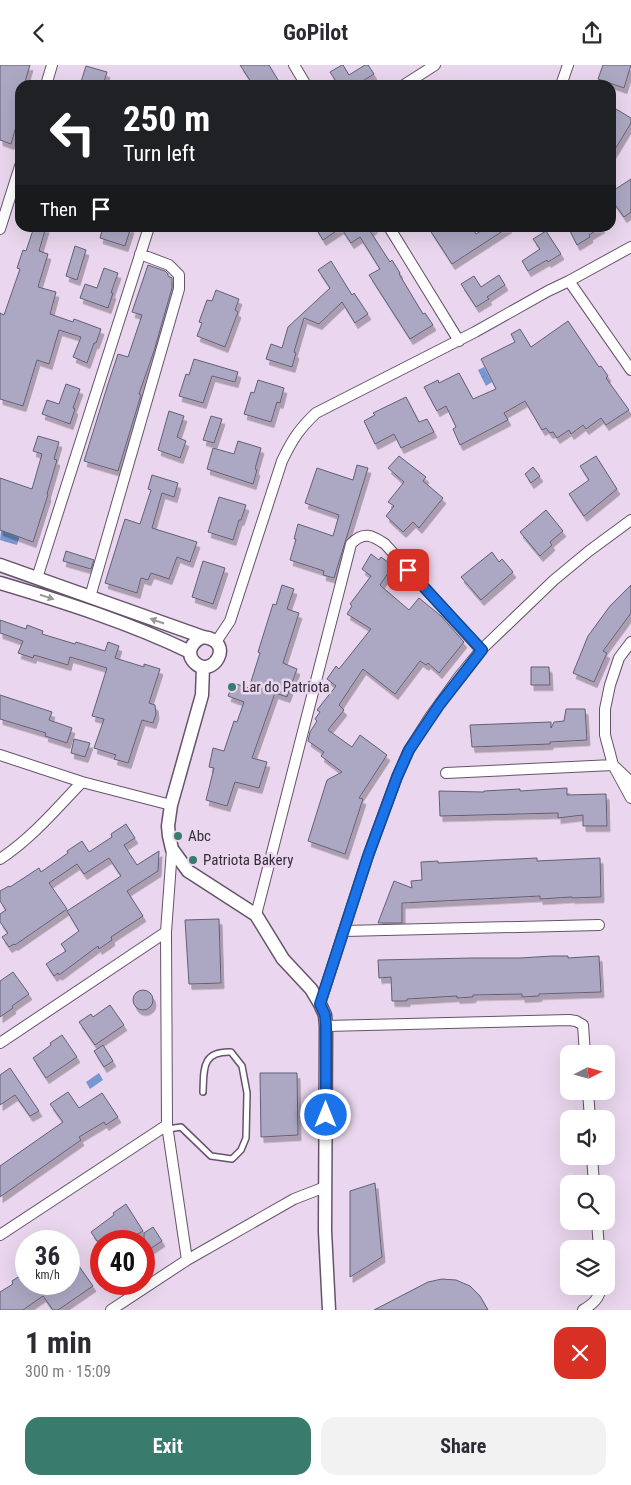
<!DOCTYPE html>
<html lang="en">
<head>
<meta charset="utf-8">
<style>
	body { margin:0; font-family:"Roboto Condensed",sans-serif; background:#f2f2f3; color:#2b2b33; height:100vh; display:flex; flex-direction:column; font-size:19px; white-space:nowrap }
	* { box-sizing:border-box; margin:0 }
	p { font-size:16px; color:#7c7c81 }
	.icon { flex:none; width:28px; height:28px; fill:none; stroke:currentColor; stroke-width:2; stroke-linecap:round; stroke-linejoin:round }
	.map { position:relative; height:1245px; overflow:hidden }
	.side { display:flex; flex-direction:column; background:#fff; flex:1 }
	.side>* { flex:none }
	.banner { position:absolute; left:15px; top:15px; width:601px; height:152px; border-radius:15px; box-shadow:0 5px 20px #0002; background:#202124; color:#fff; overflow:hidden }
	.needle { width:32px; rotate:84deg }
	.controls { position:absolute; left:560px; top:980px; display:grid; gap:10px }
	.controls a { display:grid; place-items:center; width:55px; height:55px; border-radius:10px; background:#fff; box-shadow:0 5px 20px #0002; font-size:25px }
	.speed { position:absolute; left:15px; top:1165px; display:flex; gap:10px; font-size:25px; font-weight:700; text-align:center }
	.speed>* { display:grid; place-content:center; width:65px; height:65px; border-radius:50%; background:#fff; box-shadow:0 5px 20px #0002; line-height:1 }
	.speed small { font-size:12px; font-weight:400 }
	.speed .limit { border:8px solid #d22; background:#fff; color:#111 }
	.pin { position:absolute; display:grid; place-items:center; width:42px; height:42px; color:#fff; margin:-21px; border-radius:10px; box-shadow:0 2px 8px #0006 }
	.me { position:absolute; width:55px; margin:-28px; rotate:0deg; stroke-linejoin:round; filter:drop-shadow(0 0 4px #0008) }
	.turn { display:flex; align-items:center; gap:18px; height:105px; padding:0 25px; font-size:22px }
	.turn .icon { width:65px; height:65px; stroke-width:2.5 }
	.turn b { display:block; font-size:35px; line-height:42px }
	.then { display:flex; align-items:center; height:48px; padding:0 25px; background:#0003; gap:10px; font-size:19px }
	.round { display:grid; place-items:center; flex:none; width:52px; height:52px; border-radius:15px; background:#f2f2f3 }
	.summary { display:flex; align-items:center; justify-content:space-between; height:85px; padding:0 25px }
	h1 { font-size:30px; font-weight:700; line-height:38px }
	.button { display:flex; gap:10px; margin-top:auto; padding:10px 25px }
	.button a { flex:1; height:58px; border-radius:15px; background:#397b6d; color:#fff; font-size:20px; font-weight:700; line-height:58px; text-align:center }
	.button a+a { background:#f2f2f3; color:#2b2b33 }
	header { display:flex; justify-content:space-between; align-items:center; height:65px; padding:0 25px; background:#fff; font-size:22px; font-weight:700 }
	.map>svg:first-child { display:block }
	.water { fill:url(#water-ripples) }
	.building { fill:#aca8c3; stroke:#625f77; filter:url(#shadow) }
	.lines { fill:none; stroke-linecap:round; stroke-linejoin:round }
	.service-casing { stroke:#655469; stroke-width:8 }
	.minor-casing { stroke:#655469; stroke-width:12 }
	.tertiary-casing { stroke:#655469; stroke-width:15 }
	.service { stroke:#fff; stroke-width:5 }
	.minor { stroke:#fff; stroke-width:10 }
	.tertiary { stroke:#fff; stroke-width:12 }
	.oneway { fill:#9a969c }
	.route-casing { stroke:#114b97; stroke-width:12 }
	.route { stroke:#1a73e8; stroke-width:9 }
	.poi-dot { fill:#397b6d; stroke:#ead7ef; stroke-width:2 }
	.labels { text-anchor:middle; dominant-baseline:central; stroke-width:5; stroke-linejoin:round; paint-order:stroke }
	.poi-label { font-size:15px; fill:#362e38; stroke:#ead7ef; text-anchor:start }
</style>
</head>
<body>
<header><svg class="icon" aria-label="back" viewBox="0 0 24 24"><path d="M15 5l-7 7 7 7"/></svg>GoPilot<svg class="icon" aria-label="share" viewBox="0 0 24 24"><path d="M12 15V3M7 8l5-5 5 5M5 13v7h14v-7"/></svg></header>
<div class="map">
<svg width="631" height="1245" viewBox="0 0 631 1245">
	<defs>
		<pattern id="water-ripples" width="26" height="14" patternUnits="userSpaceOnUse" patternTransform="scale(1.25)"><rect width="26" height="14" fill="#7897d1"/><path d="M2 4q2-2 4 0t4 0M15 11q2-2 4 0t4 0" fill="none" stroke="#637cab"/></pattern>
		<filter id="shadow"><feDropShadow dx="3" dy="5.5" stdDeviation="0" flood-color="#0004"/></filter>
	</defs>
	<rect width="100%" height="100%" fill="#ead7ef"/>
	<path class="water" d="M484,302L492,317L486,321L478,305Z
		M1,465L20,470L17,480L0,475Z
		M99,1008L103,1015L90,1024L86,1017Z"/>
	<path class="building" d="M0,0H30L24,20H20V48L11,79L0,75Z
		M240,0H269L281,20H253Z
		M342,0H343L349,10L365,0H368L374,9L356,20H333L337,18L330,7Z
		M603,0H631L624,23L598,14Z
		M86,1L107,7L103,20H80Z
		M611,41L631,53V58L611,91Z
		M631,114V147L624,152L611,134V127Z
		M34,162H46L39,186L48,189L38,222L56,227L50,249L73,257L74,254L101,264L96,278H94L87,298L73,292L81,272L59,265L49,299L37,295L23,341L0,334V248L4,250L20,204L17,203L23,185L26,186Z
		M103,162H131L125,181L100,173Z
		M315,162H375L370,166L390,197L392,195L400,208L399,209L423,249L425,248L433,260L410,274L369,210L380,204L360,172L351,178L341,163L323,175Z
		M428,162H472L476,169L487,162H509L452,199Z
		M568,162H602L589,170L590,172L577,180Z
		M546,166L561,189L548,197L547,195L528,206L522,196L540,184L533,174Z
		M75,181L86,185L77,215L66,211Z
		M331,196L352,230L354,228L368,249L355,258L342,237L319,259L304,253L294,287L296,288L292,302L266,294L271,279L282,283L288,262L330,223L318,205Z
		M148,200L165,206L168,209V211L172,213V223L154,286L139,329L141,330L118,406L84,396L108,319L118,289L128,292L142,250L132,247Z
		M104,203L118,208L111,228H113L108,243L80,233L85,219L97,223Z
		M499,210L505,220L487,232L489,234L476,242L461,219L474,211L481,222Z
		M216,225L239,234L235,245L238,247L225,282L197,271L202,258L199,257L207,235L212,236Z
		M568,256L599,302L601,301L608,311L606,313L629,345L606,360L601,353L586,364L583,360L571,369L569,365L557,373L553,367L550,368L546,363L542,365L525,336L504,348L508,355L460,380L453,364L456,362L446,341L437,346L424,322L438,315L439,318L459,308L473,334L496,324L481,294L515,277L511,269L520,264L531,282Z
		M194,294L238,307L235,317L212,311L203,338L179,331L186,309L189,310Z
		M258,315L284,323L280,338L277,337L271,357L244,349L251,327L254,328Z
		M66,319L80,324L73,343L75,344L70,359L42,349L47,335L59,339Z
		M406,332L419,357L427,354L434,367L401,383L394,369L375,379L364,356L375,350L373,348Z
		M169,346L184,351L177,372L186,376L180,393L158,385Z
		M211,351L222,354L214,378L203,375Z
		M38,371L59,377L54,394L57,395L47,429L48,430L33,477L0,465V413L32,424L42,389L33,386Z
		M238,376L261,383L255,404L257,405L253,419L207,404L213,383L234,389Z
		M399,391L426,412L423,416L443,433L419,463L413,457L403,467L386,451L394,441L388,437L404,417L388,403Z
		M596,391L617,424L584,451L569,429L589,415L580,401Z
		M357,400L368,403L334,513L323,510L324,506L290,495L296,474H294L298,459L333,471L339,450L305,438L317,403L353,415Z
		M533,402L540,411L531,418L525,409Z
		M152,410L178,418L174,432L162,428L152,463L197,477L190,497L177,492L169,514L151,508L148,515L141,513L137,528L105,518L125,454L140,459L151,425L148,424Z
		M219,432L246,440L241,455H239L233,475L208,467Z
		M546,445L563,466L550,477L552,480L540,491L520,467Z
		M66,486L94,495L91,504L63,496Z
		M492,487L499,497L502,494L513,507L481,535L461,512Z
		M371,489L379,495L381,492L393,501L380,520L409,545L419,533L441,551L464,577L439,608L428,598L426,600L420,596L395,629L363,604L339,640L344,645L328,665L352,682L360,670L387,690L359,733L363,734L345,789L308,776L327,715L342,707L321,691L324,687L308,676L310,667L317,656L315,654L320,647L317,645L336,621L327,614L336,601L339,604L371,564L347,549L352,541L350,539L371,511L362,504Z
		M203,496L225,503L213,539L192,532Z
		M282,520L294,524L287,544L299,548L283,598L297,604L287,632L275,628L252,693L267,697L259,723L235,717L227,741L206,735L214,703L209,702L213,683L224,686L234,656L237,657L244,637L228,631L233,618L249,623L260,588L258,587L273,539L276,540Z
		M631,520V548L603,586L607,588L594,617L573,608L588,571L610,541Z
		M0,555L26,564L27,560L43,566L42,569L75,579L76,577L105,586L108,577L119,581L115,593L144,602V599L160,604L149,638L155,640L156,649L153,658L142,655L128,698L114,694L116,690L94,683L104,654L92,651L107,603L70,592L68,600L34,590L33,593L18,588L23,576L0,568Z
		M531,602H549L550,620H531Z
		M0,630L52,647L49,655L72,663L67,678L45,671L46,668L0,654Z
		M566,644H585L587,675L550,677V679L472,682L470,660L551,657V663L554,657L564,656Z
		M74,674L90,678L85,692L71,688Z
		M567,723V730L606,729L607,761H583V750L558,753V748L440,751L439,726L484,727V726L520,724V726Z
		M126,759L135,773L124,780L137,800L159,786L158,806L127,826L143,851L111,872L112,875L99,884L98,881L59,910L58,908L54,911L46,899L66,886L61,879L79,866L67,846L121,811L109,793L84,809L77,799L49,818L67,844L15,880L14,879L9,882L2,872L8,868L0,857V849L6,845L0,836V826L9,821L10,822L39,803L41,807L68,788L67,786L82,776L89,787L112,772L111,769Z
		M537,793V796L600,793L601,832L572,833V832L540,834V831L402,838V858H378L394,816L412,823L411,816L422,815L421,797L438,796V798Z
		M219,854L221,918L189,919L185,855Z
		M552,891H568V893L599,891L601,927L539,929V931L522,932V929L473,930V932L457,933V931L407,934V936H392L391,912L379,913L378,895L472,893H520Z
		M13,907L29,929L12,941L13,943L0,952V916Z
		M133 935a10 10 0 1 1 20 0a10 10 0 1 1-20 0Z
		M110,940L124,960L95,980L79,957L91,949L93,952Z
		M62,970L77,992L46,1013L33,993L51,980L50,978Z
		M103,980L113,996L104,1002L94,986Z
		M10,1003L39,1046L30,1051L15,1030L0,1040V1010Z
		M260,1008H297L298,1070L261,1072Z
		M68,1027L79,1043L102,1028L118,1052L106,1060L104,1057L79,1072L81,1075L0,1132V1101L63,1057L50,1039Z
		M375,1118L382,1192L350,1212V1126Z
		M126,1139L143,1166L126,1176H97L91,1167L114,1150L113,1148Z
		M153,1162L162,1176L144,1188V1168Z
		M69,1187L93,1221L58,1245H53L43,1231L23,1245H0V1227L13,1219L12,1216L26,1207V1219H69Z
		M442,1214L456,1215L470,1221L480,1231L488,1245H374L428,1217Z"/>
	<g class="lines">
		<g class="service-casing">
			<path id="service" d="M168,1064L181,1062L211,1091L232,1094L241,1085L246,1073L247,1028L242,1001L231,987C201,986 204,1005 203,1027"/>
		</g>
		<g class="minor-casing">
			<path id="minor" d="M294,0L306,20
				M46,20L52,0
				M404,20L435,0
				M561,20L568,0
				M389,162L459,276
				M0,164L20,101
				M569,216L631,305
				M37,513L149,162
				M90,532L179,224V210L169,200L140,189
				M216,577L230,556L282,396C292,375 299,364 316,348L475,267L548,226L569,216L631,182
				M631,577L619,593L610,620L605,644V670L613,700L631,733
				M0,690L82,717L171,740
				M446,708L613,700L631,717
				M172,784L166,867L167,1060L187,1195
				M0,794C32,773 56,744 82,717
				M256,850L351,479C363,466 372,470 385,479L481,585
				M344,866L599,860
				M320,939L368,791L397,712L409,685L430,652L459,612L481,585L554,515L589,486L631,455
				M326,961L569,955L576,956L583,960L585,989
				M0,978L166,867
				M588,1026L590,1054
				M592,1091L594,1119
				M597,1156L599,1184
				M0,1170L167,1060
				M111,1245L187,1195L294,1134L325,1122
				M583,1245C593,1239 600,1233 601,1221"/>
		</g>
		<g class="tertiary-casing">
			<path id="tertiary" d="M0,500L203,572C237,576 212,616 194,597C185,587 193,576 203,572
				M0,518C64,537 130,558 190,587
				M203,602L202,630L171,740L168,761L169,771L172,784L188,806L256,850L283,894L311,924L320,939L325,950L326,961L325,1166L329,1245"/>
		</g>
		<use href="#service" class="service"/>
		<use href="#minor" class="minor"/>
		<use href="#tertiary" class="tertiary"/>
	</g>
	<defs><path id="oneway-solid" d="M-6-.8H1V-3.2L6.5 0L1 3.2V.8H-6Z" transform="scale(1.25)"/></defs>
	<g class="oneway">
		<use href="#oneway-solid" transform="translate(47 532) rotate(18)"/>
		<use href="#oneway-solid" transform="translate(157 556) rotate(-161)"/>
	</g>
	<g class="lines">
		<g class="route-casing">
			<path id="route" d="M326,1050V961L325,950L320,939L368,791L397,712L409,685L440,639L482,585L408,505"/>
		</g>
		<use href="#route" class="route"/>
	</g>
	<g class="poi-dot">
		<circle cx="232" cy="622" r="5"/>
		<circle cx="178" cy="771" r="5"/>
		<circle cx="193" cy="795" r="5"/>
	</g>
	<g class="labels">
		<g class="poi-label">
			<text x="242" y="622">Lar do Patriota</text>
			<text x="188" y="771">Abc</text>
			<text x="203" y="795">Patriota Bakery</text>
		</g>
	</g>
</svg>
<div class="controls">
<a><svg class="needle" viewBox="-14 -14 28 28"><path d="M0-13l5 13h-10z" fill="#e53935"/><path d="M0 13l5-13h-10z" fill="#7c7c81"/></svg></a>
<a><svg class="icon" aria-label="sound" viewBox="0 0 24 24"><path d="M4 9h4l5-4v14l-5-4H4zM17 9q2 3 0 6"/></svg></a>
<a><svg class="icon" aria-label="search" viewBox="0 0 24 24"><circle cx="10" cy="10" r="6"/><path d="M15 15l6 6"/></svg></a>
<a><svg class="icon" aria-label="layers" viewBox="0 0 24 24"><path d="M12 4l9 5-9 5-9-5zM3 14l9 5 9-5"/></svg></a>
</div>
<div class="speed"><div>36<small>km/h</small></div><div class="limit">40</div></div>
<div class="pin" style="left:408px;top:505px;background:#d93025"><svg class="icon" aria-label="arrive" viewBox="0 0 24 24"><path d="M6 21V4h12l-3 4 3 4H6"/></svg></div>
<svg class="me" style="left:326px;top:1050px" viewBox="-20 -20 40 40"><circle r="17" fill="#1a73e8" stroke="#fff" stroke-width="3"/><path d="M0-11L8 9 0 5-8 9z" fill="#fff"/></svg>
<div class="banner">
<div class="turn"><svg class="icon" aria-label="left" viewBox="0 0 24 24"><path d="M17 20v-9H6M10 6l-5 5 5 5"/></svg><div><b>250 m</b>Turn left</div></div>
<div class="then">Then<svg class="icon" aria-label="arrive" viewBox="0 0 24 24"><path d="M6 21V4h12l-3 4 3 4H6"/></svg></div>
</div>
</div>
<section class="side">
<div class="summary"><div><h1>1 min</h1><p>300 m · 15:09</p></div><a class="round" style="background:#d93025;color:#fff"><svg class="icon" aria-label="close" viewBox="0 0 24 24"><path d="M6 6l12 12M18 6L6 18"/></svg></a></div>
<div class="button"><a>Exit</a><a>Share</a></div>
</section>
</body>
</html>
